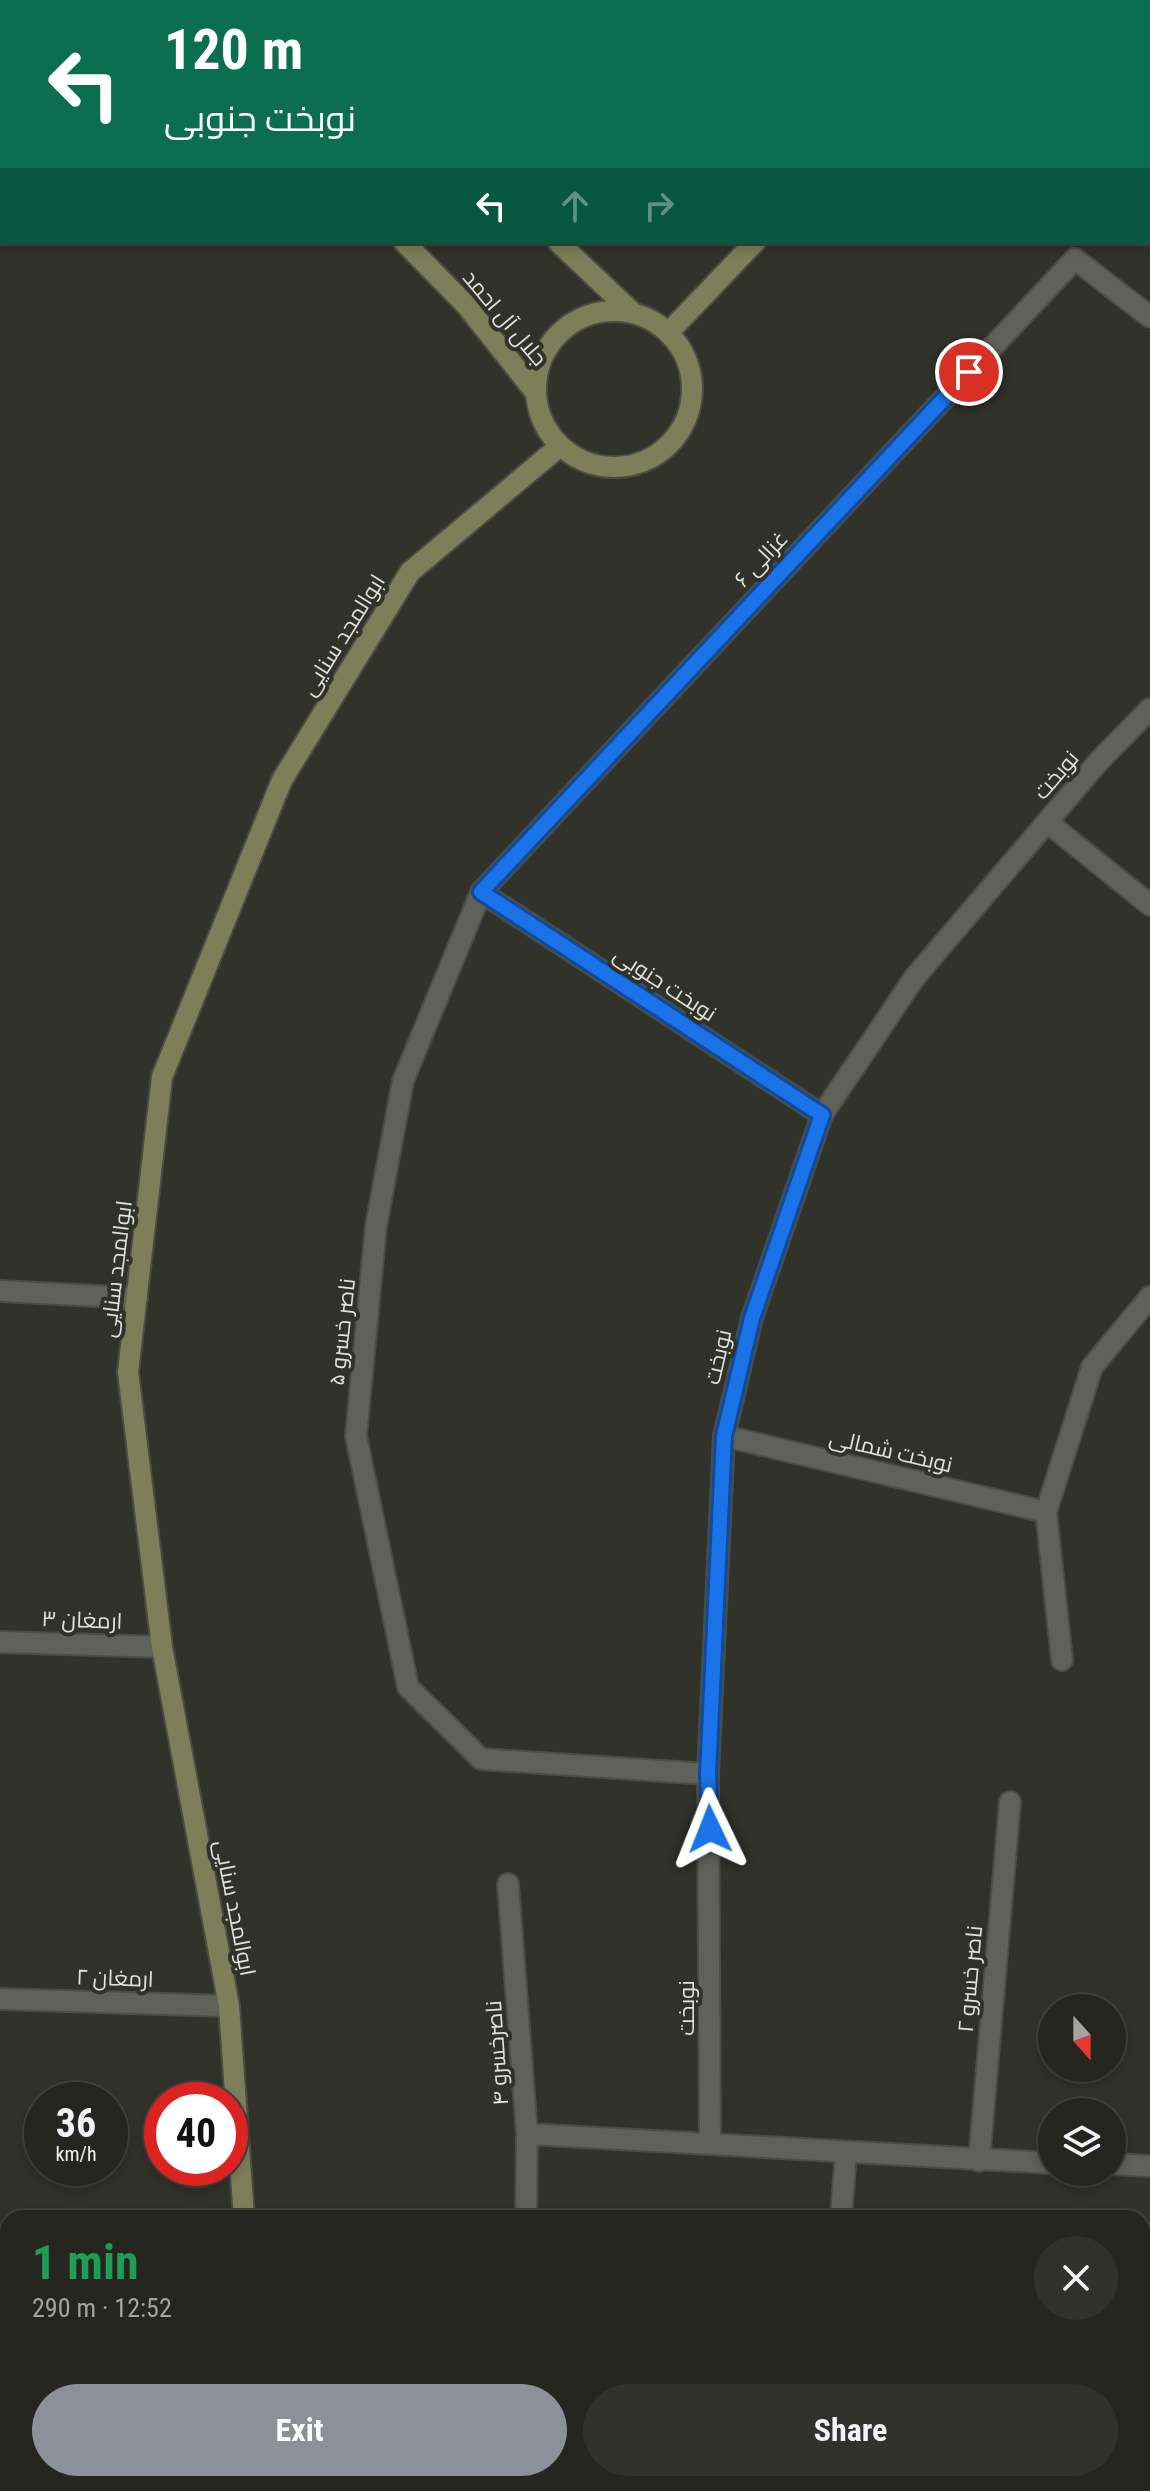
<!DOCTYPE html>
<html lang="en">
<head>
<meta charset="utf-8">
<style>
	body { margin:0; font-family:"Roboto Condensed",Cairo,sans-serif; background:#31322d; color:#f1f3f6; height:100vh; display:flex; flex-direction:column; font-size:30px; white-space:nowrap }
	* { box-sizing:border-box; margin:0 }
	p { font-size:26px; color:#a3a5a5 }
	.icon { flex:none; width:44px; height:44px; fill:none; stroke:currentColor; stroke-width:2; stroke-linecap:round; stroke-linejoin:round }
	.map { position:relative; flex:1; overflow:hidden }
	.side { position:absolute; left:0px; top:2210px; width:1150px; height:282px; display:flex; flex-direction:column; background:#252620; border-radius:24px 24px 0 0; box-shadow:0 4px 12px #0003,0 0 0 2px #42433e }
	.side>* { flex:none }
	.guide { position:absolute; left:0px; top:0px; width:1150px; height:244px; box-shadow:0 4px 12px #0003,0 0 0 2px #42433e; background:#0b6e4f; color:#fff; overflow:hidden }
	.needle { width:52px; rotate:159deg }
	.fabs { position:absolute; left:1038px; top:1994px; display:grid; gap:16px }
	.fabs a { display:grid; place-items:center; width:88px; height:88px; border-radius:50%; background:#252620; box-shadow:0 4px 12px #0003,0 0 0 2px #42433e; font-size:40px }
	.speed { position:absolute; left:24px; top:2082px; display:flex; gap:16px; font-size:40px; font-weight:700; text-align:center }
	.speed>* { display:grid; place-content:center; width:104px; height:104px; border-radius:50%; background:#252620; box-shadow:0 4px 12px #0003,0 0 0 2px #42433e; line-height:1 }
	.speed small { font-size:20px; font-weight:400 }
	.speed .limit { border:12px solid #d22; background:#fff; color:#111 }
	.pin { position:absolute; display:grid; place-items:center; width:68px; height:68px; color:#fff; margin:-34px; border:4px solid #fff; border-radius:50%; box-shadow:0 2px 8px #0007 }
	.me { position:absolute; width:88px; margin:-44px; rotate:358deg; stroke-linejoin:round; filter:drop-shadow(0 0 6px #0008) }
	.turn { display:flex; align-items:center; gap:28px; height:168px; padding:0 32px; font-size:36px }
	.turn .icon { width:104px; height:104px; stroke-width:2.5 }
	.turn b { display:block; font-size:56px; line-height:68px }
	.lanes { display:flex; align-items:center; height:76px; padding:0 32px; background:#0003; justify-content:center; gap:40px; direction:ltr }
	.lanes .off { opacity:.35 }
	.round { display:grid; place-items:center; flex:none; width:84px; height:84px; border-radius:42px; background:#31322d }
	.summary { display:flex; align-items:center; justify-content:space-between; height:136px; padding:0 32px }
	h1 { font-size:48px; font-weight:700; line-height:60px; color:#1e9e55 }
	.cta { display:flex; gap:16px; margin-top:auto; padding:16px 32px }
	.cta a { flex:1; height:92px; border-radius:48px; background:#8c9099; color:#fff; font-size:32px; font-weight:700; line-height:92px; text-align:center }
	.cta a+a { background:#31322d; color:#f1f3f6 }
	.map>svg:first-child { display:block }
	.lines { fill:none; stroke-linecap:round; stroke-linejoin:round }
	.minor-casing { stroke:#4d4d47; stroke-width:24 }
	.tertiary-casing { stroke:#4d4d47; stroke-width:24 }
	.secondary-casing { stroke:#4d4d47; stroke-width:24 }
	.minor { stroke:#606158; stroke-width:20 }
	.tertiary { stroke:#606158; stroke-width:20 }
	.secondary { stroke:#7d7f58; stroke-width:20 }
	.route-casing { stroke:#114b97; stroke-width:20 }
	.route { stroke:#1a73e8; stroke-width:14 }
	.labels { text-anchor:middle; dominant-baseline:central; stroke-width:8; stroke-linejoin:round; paint-order:stroke }
	.street-label { font-size:22px; fill:#e1e2dd; stroke:#31322a }
</style>
</head>
<body>
<div class="map">
<svg width="1150" height="2491" viewBox="0 0 1150 2491">
	<rect width="100%" height="100%" fill="#31322a"/>
	<g class="lines">
		<g class="minor-casing">
			<path id="minor" d="M1047,822L1150,905
				M481,892L822,1115
				M0,1291L137,1298
				M724,1436L1046,1512
				M0,1642L162,1647
				M1062,1660L1046,1512L1092,1367L1150,1297
				M708,1774L481,1759L408,1687L356,1436L376,1226L403,1081L481,892L1075,259
				M508,1884L527,2134L526,2218
				M0,1999L229,2006
				M527,2134L710,2144
				M979,2161L1010,1802
				M841,2218L846,2152
				M0,2359L8,2360"/>
		</g>
		<g class="tertiary-casing">
			<path id="tertiary" d="M1075,259L1150,317
				M1052,2163L710,2144L708,1774L724,1436L752,1318L822,1115L915,977L1099,761L1150,709
				M1112,2164L1150,2166
				M1145,2491L1150,2436"/>
		</g>
		<g class="secondary-casing">
			<path id="secondary" d="M82,0L86,2
				M264,0L266,2
				M1148,49H1150
				M404,242L466,305L535,392
				M558,242L633,313
				M536 389a78 78 0 1 1 156 0a78 78 0 1 1-156 0Z
				M669,332L755,242
				M244,2218L229,2006L162,1647L128,1372L162,1077L282,780L410,572L560,446
				M247,2491V2484"/>
		</g>
		<use href="#minor" class="minor"/>
		<use href="#tertiary" class="tertiary"/>
		<use href="#secondary" class="secondary"/>
	</g>
	<g class="lines">
		<g class="route-casing">
			<path id="route" d="M710,1829L708,1774L724,1436L752,1318L822,1115L481,892L969,372"/>
		</g>
		<use href="#route" class="route"/>
	</g>
	<g class="labels">
		<g class="street-label">
			<text transform="translate(505 318) rotate(50)">جلال آل احمد</text>
			<text transform="translate(761 559) rotate(-47)">غزالی ۶</text>
			<text transform="translate(343 635) rotate(-58)">ابوالمجد سنایی</text>
			<text transform="translate(1056 775) rotate(-49)">نوبخت</text>
			<text transform="translate(665 984) rotate(33)">نوبخت جنوبی</text>
			<text transform="translate(116 1269) rotate(-83)">ابوالمجد سنایی</text>
			<text transform="translate(342 1332) rotate(-84)">ناصر خسرو ۵</text>
			<text transform="translate(718 1357) rotate(-77)">نوبخت</text>
			<text transform="translate(891 1451) rotate(13)">نوبخت شمالی</text>
			<text transform="translate(82 1620) rotate(2)">ارمغان ۳</text>
			<text transform="translate(235 1908) rotate(79)">ابوالمجد سنایی</text>
			<text transform="translate(115 1978) rotate(2)">ارمغان ۲</text>
			<text transform="translate(970 1979) rotate(-85)">ناصر خسرو ۲</text>
			<text transform="translate(686 2008) rotate(-90)">نوبخت</text>
			<text transform="translate(497 2053) rotate(-94)">ناصرخسرو ۴</text>
		</g>
	</g>
</svg>
<div class="fabs">
<a><svg class="needle" viewBox="-14 -14 28 28"><path d="M0-13l5 13h-10z" fill="#e53935"/><path d="M0 13l5-13h-10z" fill="#a3a5a5"/></svg></a>
<a><svg class="icon" aria-label="layers" viewBox="0 0 24 24"><path d="M12 4l9 5-9 5-9-5zM3 14l9 5 9-5"/></svg></a>
</div>
<div class="speed"><div>36<small>km/h</small></div><div class="limit">40</div></div>
<div class="pin" style="left:969px;top:372px;background:#d93025"><svg class="icon" aria-label="arrive" viewBox="0 0 24 24"><path d="M6 21V4h12l-3 4 3 4H6"/></svg></div>
<svg class="me" style="left:710px;top:1829px" viewBox="-20 -20 40 40"><path d="M0-17L14 15 0 8-14 15z" fill="#1a73e8" stroke="#fff" stroke-width="4"/></svg>
<div class="guide">
<div class="turn"><svg class="icon" aria-label="left" viewBox="0 0 24 24"><path d="M17 20v-9H6M10 6l-5 5 5 5"/></svg><div><b>120 m</b>نوبخت جنوبی</div></div>
<div class="lanes"><svg class="icon" aria-label="left" viewBox="0 0 24 24"><path d="M17 20v-9H6M10 6l-5 5 5 5"/></svg><svg class="icon off" aria-label="ahead" viewBox="0 0 24 24"><path d="M12 20V5M6 11l6-6 6 6"/></svg><svg class="icon off" aria-label="right" viewBox="0 0 24 24"><path d="M7 20v-9h11M14 6l5 5-5 5"/></svg></div>
</div>
<section class="side">
<div class="summary"><div><h1>1 min</h1><p>290 m · 12:52</p></div><a class="round"><svg class="icon" aria-label="close" viewBox="0 0 24 24"><path d="M6 6l12 12M18 6L6 18"/></svg></a></div>
<div class="cta"><a>Exit</a><a>Share</a></div>
</section>
</div>
</body>
</html>
